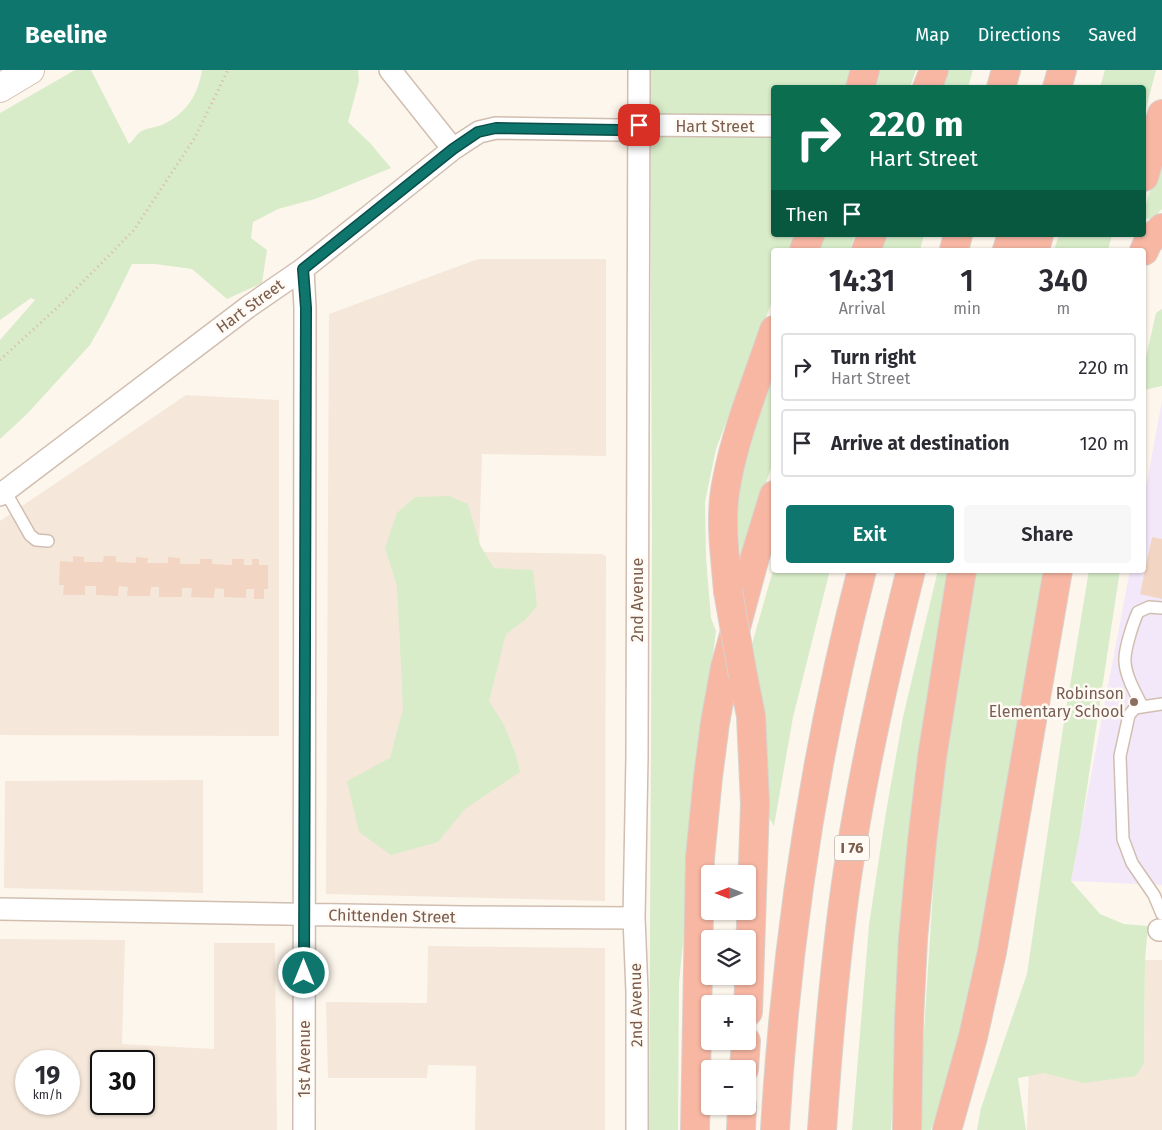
<!DOCTYPE html>
<html lang="en">
<head>
<meta charset="utf-8">
<style>
	body { margin:0; font-family:"Fira Sans",sans-serif; background:#f7f7f7; color:#2b2b33; height:100vh; display:flex; flex-direction:column; font-size:19px; white-space:nowrap }
	* { box-sizing:border-box; margin:0 }
	p { font-size:16px; color:#7c7c81 }
	.icon { flex:none; width:28px; height:28px; fill:none; stroke:currentColor; stroke-width:2; stroke-linecap:round; stroke-linejoin:round }
	.map { position:relative; flex:1; overflow:hidden }
	.details { position:absolute; left:771px; top:178px; width:375px; height:325px; display:flex; flex-direction:column; background:#fff; border-radius:5px; box-shadow:0 1px 4px #0004 }
	.details>* { flex:none }
	.hud { position:absolute; left:771px; top:15px; width:375px; height:152px; border-radius:5px; box-shadow:0 1px 4px #0004; background:#0b6e4f; color:#fff; overflow:hidden }
	.needle { width:32px; rotate:270deg }
	.controls { position:absolute; left:701px; top:795px; display:grid; gap:10px }
	.controls a { display:grid; place-items:center; width:55px; height:55px; border-radius:5px; background:#fff; box-shadow:0 1px 4px #0004; font-size:25px }
	.speed { position:absolute; left:15px; top:980px; display:flex; gap:10px; font-size:25px; font-weight:700; text-align:center }
	.speed>* { display:grid; place-content:center; width:65px; height:65px; border-radius:50%; background:#fff; box-shadow:0 1px 4px #0004; line-height:1 }
	.speed small { font-size:12px; font-weight:400 }
	.speed .limit { border:2px solid #111; border-radius:8px; background:#fff; color:#111 }
	.pin { position:absolute; display:grid; place-items:center; width:42px; height:42px; color:#fff; margin:-21px; border-radius:10px; box-shadow:0 2px 8px #0006 }
	.me { position:absolute; width:55px; margin:-28px; rotate:0deg; stroke-linejoin:round; filter:drop-shadow(0 0 4px #0008) }
	.turn { display:flex; align-items:center; gap:18px; height:105px; padding:0 15px; font-size:22px }
	.turn .icon { width:65px; height:65px; stroke-width:2.5 }
	.turn b { display:block; font-size:35px; line-height:42px }
	.then { display:flex; align-items:center; height:48px; padding:0 15px; background:#0003; gap:10px; font-size:19px }
	.eta { display:flex; justify-content:space-evenly; align-items:center; height:85px; text-align:center }
	.eta b { font-size:30px; font-weight:600; line-height:35px }
	.cta { display:flex; gap:10px; margin-top:auto; padding:10px 15px }
	.cta a { flex:1; height:58px; border-radius:5px; background:#0f766e; color:#fff; font-size:20px; font-weight:600; line-height:58px; text-align:center }
	.cta a+a { background:#f7f7f7; color:#2b2b33 }
	ul { padding:0; list-style:none }
	li { display:flex; align-items:center; gap:15px; height:68px; margin:0 10px 8px; padding:0 5px; border:2px solid #e1e1e2; border-radius:5px }
	li div { flex:1 }
	li b { display:block; font-size:19px }
	li em { font-style:normal }
	header { display:flex; align-items:center; gap:30px; box-sizing:border-box; height:70px; padding:0 25px; background:#0f766e; color:#fff }
	header strong { font-size:24px }
	nav { display:flex; gap:28px; margin-inline-start:auto; font-size:18px }
	.map>svg:first-child { display:block }
	.residential { fill:#f5e8da; fill-rule:evenodd }
	.education { fill:#f3e8fa }
	.green { fill:#d8ecc9 }
	.building { fill:#f3d5c3 }
	.lines { fill:none; stroke-linecap:round; stroke-linejoin:round }
	.lane-casing { stroke:#d1beb0; stroke-width:14 }
	.street-casing { stroke:#d1beb0; stroke-width:24 }
	.secondary-casing { stroke:#d6c0b0; stroke-width:30 }
	.highway-casing { stroke:#dad1cd; stroke-width:30 }
	.path { stroke:#d9b8a5; stroke-width:3; stroke-dasharray:1 4; stroke-linecap:butt }
	.lane { stroke:#fff; stroke-width:11 }
	.street { stroke:#fff; stroke-width:21 }
	.secondary { stroke:#fff; stroke-width:28 }
	.highway { stroke:#f7b7a3; stroke-width:28 }
	.highway-bridge-casing { stroke:#dad1cd; stroke-width:30; stroke-linecap:butt }
	.highway-bridge { stroke:#f7b7a3; stroke-width:28 }
	.route-casing { stroke:#0a4d48; stroke-width:12 }
	.route { stroke:#0f766e; stroke-width:9 }
	.education-dot { fill:#8d6e63; stroke:#fffaf3; stroke-width:2 }
	.labels { text-anchor:middle; dominant-baseline:central; stroke-width:5; stroke-linejoin:round; paint-order:stroke }
	.shield { fill:#fffaf3; stroke:#a28b7f; stroke-width:1 }
	.shield-label { font-size:15px; font-weight:bold; fill:#7a5c4d }
	.street-label { font-size:16px; fill:#7a5c4d; stroke:#fffaf3 }
	.education-label { font-size:16px; fill:#785e54; stroke:#fffaf3; text-anchor:end }
</style>
</head>
<body>
<header>
<strong>Beeline</strong>
<nav><a>Map</a><a>Directions</a><a>Saved</a></nav>
</header>
<div class="map">
<svg width="1162" height="1060" viewBox="0 0 1162 1060">
	<rect width="100%" height="100%" fill="#fdf6ec"/>
	<path class="residential" d="M478,189H606V386L482,384L479,482L602,484L606,486L605,831L326,824L329,244Z
		M186,325L279,330V666L0,665V451Z
		M203,710V823L4,818L5,711Z
		M0,869L125,870L122,974L214,979V873H275L277,1060H0ZM69,991V1034H26V991ZM101,991H144V1034H101Z
		M428,876L605,878V1060H475L476,996L428,995L427,1008H328L326,932L427,933Z
		M1145,890H1162V1060H1027L1029,992L1144,993Z"/>
	<path class="education" d="M1162,331V815L1071,811L1130,500H1144V428Z"/>
	<path class="green" d="M75,0H91L129,74C133,71 136,65 140,62C147,57 158,58 166,53C188,41 198,24 202,0H358L359,11L348,52L370,73L391,98L315,129L278,139L253,152L251,168L267,180L262,213L227,229L192,199L155,194H132L107,245L90,275L27,344L0,369V270L35,230L31,228L0,250V43Z
		M650,0H850L845,17L774,18V165H796L791,180H774V226L716,379L705,432L706,488L711,548L716,561L707,632L679,913L678,1060H649L652,466Z
		M877,0H916L910,17L873,18Z
		M944,0H973L968,17L937,18Z
		M1105,0H1156L1144,46V18L1100,17Z
		M1162,83V139L1152,149L1144,148V141Z
		M824,165H855L850,180H819Z
		M883,165H924L920,180H877Z
		M1059,165H1112L1108,180H1054Z
		M1162,239V316L1144,320V296L1156,243Z
		M774,303V390L740,485L736,432L746,379Z
		M449,426L468,434L480,475L494,498L533,500L537,536L525,550L506,564L489,631L504,655L515,682L520,702L465,739L438,772L391,785L359,762L347,711L390,688L403,639L397,516L385,478L397,443L415,427Z
		M774,497V500H830L793,647L774,756L763,738L752,574Z
		M938,500H948L916,695L910,765L891,1060H852L869,855L886,742L903,647Z
		M974,500H1044L984,852L952,996L931,1060H920L919,1039L938,743L963,555Z
		M1089,500H1120L1080,764L1071,811L1100,844L1124,854L1148,856L1145,890L1144,993L1136,1006L1084,1013L1044,1003L1018,1008L1026,1060H977L981,1038L1027,904L1063,658Z"/>
	<path class="building" d="M1152,467L1162,469V529L1140,524Z
		M73,486L84,487V492H103L104,486H116V492L136,493V487L148,488L147,493H168V487L180,488V494H200V489H212V494L232,495V489H244V495H252V489H259V495H268V519H264V529H254V519H246V528L224,527V519L215,518L214,528L191,527L192,518H182V527H159V517H151L150,526H127L128,517L119,516L118,526L96,525V516H85V525H63L64,515H59L60,491L73,492Z"/>
	<g class="lines">
		<g class="lane-casing">
			<path id="lane" d="M5,421L30,465L36,470L48,471
				M1162,634L1135,638L1129,645L1120,686L1123,769L1132,793L1154,825L1162,844
				M1142,636C1135,622 1126,607 1125,592C1124,580 1133,553 1138,542L1149,537L1162,538"/>
		</g>
		<g class="street-casing">
			<path id="street" d="M390,0L453,79
				M303,199L305,238L304,1060
				M0,425L248,237L303,199L453,79L479,62L496,58L618,60L639,55L774,56
				M0,839L464,847L634,848
				M1159,860H1162
				M637,1060V922L634,848L637,687L639,0"/>
		</g>
		<g class="secondary-casing">
			<path id="secondary" d="M0,18L30,0"/>
		</g>
		<g class="highway-casing">
			<path id="highway" d="M860,18L865,0
				M927,18L934,0
				M1001,18L1006,0
				M1057,18L1062,0
				M1144,107L1162,44
				M804,180L810,165
				M866,180L872,165
				M954,180L958,165
				M1007,180L1012,165
				M1035,180L1039,165
				M1144,181L1148,172L1162,158
				M728,521C725,484 719,446 727,410C736,361 758,308 774,260
				M743,606L751,646L755,734L748,942
				M744,999L746,971
				M695,1060L700,788L708,707L715,653L725,598L755,487L774,425
				M741,1060L742,1036
				M775,1060C786,871 814,684 862,500
				M822,1060C828,973 835,886 848,800C863,699 886,599 911,500
				M907,1060L909,950L913,869L922,772L932,687L962,500
				M947,1060L973,967L992,882L1058,500"/>
		</g>
		<path class="path" d="M0,290L60,235L134,160L194,69L228,0"/>
		<use href="#lane" class="lane"/>
		<use href="#street" class="street"/>
		<use href="#secondary" class="secondary"/>
		<use href="#highway" class="highway"/>
		<g class="highway-bridge-casing">
			<path id="highway-bridge" d="M728,521L743,606"/>
		</g>
		<use href="#highway-bridge" class="highway-bridge"/>
	</g>
	<g class="lines">
		<g class="route-casing">
			<path id="route" d="M304,903L306,238L303,199L453,79L478,62L496,58L618,60L639,55"/>
		</g>
		<use href="#route" class="route"/>
	</g>
	<circle class="education-dot" cx="1134" cy="632" r="5"/>
	<g class="labels">
		<rect class="shield" x="834.5" y="765.5" width="35" height="25" rx="4"/>
		<g class="shield-label">
			<text x="852" y="778">I 76</text>
		</g>
		<g class="street-label">
			<text x="715" y="56">Hart Street</text>
			<text transform="translate(250 236) rotate(-36)">Hart Street</text>
			<text transform="translate(637 530) rotate(-90)">2nd Avenue</text>
			<text transform="translate(392 846) rotate(1)">Chittenden Street</text>
			<text transform="translate(636 935) rotate(-91)">2nd Avenue</text>
			<text transform="translate(304 989) rotate(-90)">1st Avenue</text>
		</g>
		<g class="education-label">
			<text x="1124" y="623">Robinson<tspan x="1124" dy="18">Elementary School</tspan></text>
		</g>
	</g>
</svg>
<div class="controls">
<a><svg class="needle" viewBox="-14 -14 28 28"><path d="M0-13l5 13h-10z" fill="#e53935"/><path d="M0 13l5-13h-10z" fill="#7c7c81"/></svg></a>
<a><svg class="icon" aria-label="layers" viewBox="0 0 24 24"><path d="M12 4l9 5-9 5-9-5zM3 14l9 5 9-5"/></svg></a>
<a>+</a>
<a>−</a>
</div>
<div class="speed"><div>19<small>km/h</small></div><div class="limit">30</div></div>
<div class="pin" style="left:639px;top:55px;background:#d93025"><svg class="icon" aria-label="arrive" viewBox="0 0 24 24"><path d="M6 21V4h12l-3 4 3 4H6"/></svg></div>
<svg class="me" style="left:304px;top:903px" viewBox="-20 -20 40 40"><circle r="17" fill="#0f766e" stroke="#fff" stroke-width="3"/><path d="M0-11L8 9 0 5-8 9z" fill="#fff"/></svg>
<div class="hud">
<div class="turn"><svg class="icon" aria-label="right" viewBox="0 0 24 24"><path d="M7 20v-9h11M14 6l5 5-5 5"/></svg><div><b>220 m</b>Hart Street</div></div>
<div class="then">Then<svg class="icon" aria-label="arrive" viewBox="0 0 24 24"><path d="M6 21V4h12l-3 4 3 4H6"/></svg></div>
</div>
<section class="details">
<div class="eta">
<div><b>14:31</b><p>Arrival</p></div>
<div><b>1</b><p>min</p></div>
<div><b>340</b><p>m</p></div>
</div>
<ul>
<li><svg class="icon" aria-label="right" viewBox="0 0 24 24"><path d="M7 20v-9h11M14 6l5 5-5 5"/></svg><div><b>Turn right</b><p>Hart Street</p></div><em>220 m</em></li>
<li><svg class="icon" aria-label="arrive" viewBox="0 0 24 24"><path d="M6 21V4h12l-3 4 3 4H6"/></svg><div><b>Arrive at destination</b></div><em>120 m</em></li>
</ul>
<div class="cta"><a>Exit</a><a>Share</a></div>
</section>
</div>
</body>
</html>
